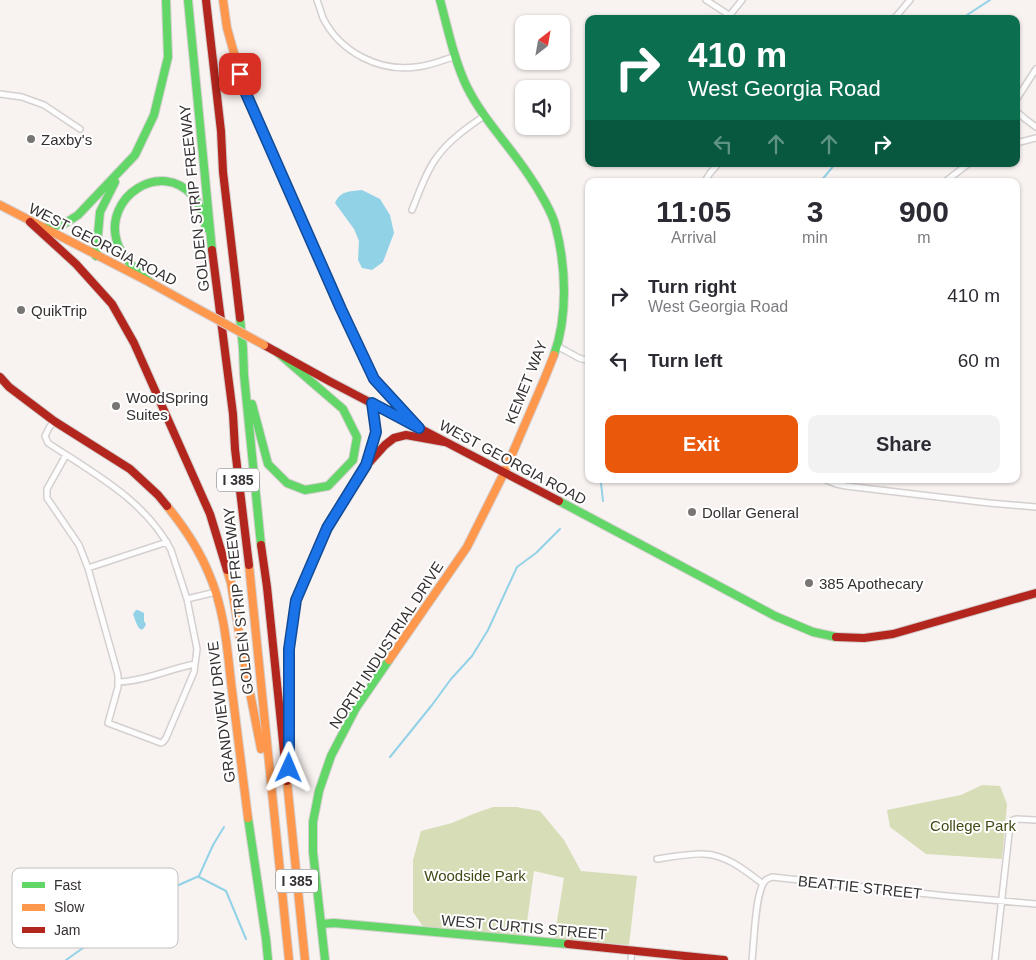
<!DOCTYPE html>
<html lang="en">
<head>
<meta charset="utf-8">
<style>
	body { margin:0; font-family:Helvetica,sans-serif; background:#f2f2f3; color:#2b2b33; height:100vh; display:flex; flex-direction:column; font-size:19px; white-space:nowrap }
	* { box-sizing:border-box; margin:0 }
	p { font-size:16px; color:#7c7c81 }
	.icon { flex:none; width:28px; height:28px; fill:none; stroke:currentColor; stroke-width:2; stroke-linecap:round; stroke-linejoin:round }
	.map { position:relative; flex:1; overflow:hidden }
	.side { position:absolute; left:585px; top:178px; width:435px; height:305px; display:flex; flex-direction:column; background:#fff; border-radius:10px; box-shadow:0 1px 4px #0004 }
	.side>* { flex:none }
	.top-card { position:absolute; left:585px; top:15px; width:435px; height:152px; border-radius:10px; box-shadow:0 1px 4px #0004; background:#0b6e4f; color:#fff; overflow:hidden }
	.needle { width:32px; rotate:31deg }
	.tools { position:absolute; left:515px; top:15px; display:grid; gap:10px }
	.tools a { display:grid; place-items:center; width:55px; height:55px; border-radius:10px; background:#fff; box-shadow:0 1px 4px #0004; font-size:25px }
	.pin { position:absolute; display:grid; place-items:center; width:42px; height:42px; color:#fff; margin:-21px; border-radius:10px; box-shadow:0 2px 8px #0006 }
	.me { position:absolute; width:55px; margin:-28px; rotate:1deg; stroke-linejoin:round; filter:drop-shadow(0 0 4px #0008) }
	.turn { display:flex; align-items:center; gap:18px; height:105px; padding:0 20px; font-size:22px }
	.turn .icon { width:65px; height:65px; stroke-width:2.5 }
	.turn b { display:block; font-size:35px; line-height:42px }
	.lanes { display:flex; align-items:center; height:48px; padding:0 20px; background:#0003; justify-content:center; gap:25px; direction:ltr }
	.lanes .off { opacity:.35 }
	.eta { display:flex; justify-content:space-evenly; align-items:center; height:85px; text-align:center }
	.eta b { font-size:30px; font-weight:800; line-height:35px }
	.primary-button { display:flex; gap:10px; margin-top:auto; padding:10px 20px }
	.primary-button a { flex:1; height:58px; border-radius:10px; background:#ea580c; color:#fff; font-size:20px; font-weight:800; line-height:58px; text-align:center }
	.primary-button a+a { background:#f2f2f3; color:#2b2b33 }
	ul { padding:0; list-style:none }
	li { display:flex; align-items:center; gap:15px; height:65px; padding:0 20px }
	li div { flex:1 }
	li b { display:block; font-size:19px }
	li em { font-style:normal }
	.map>svg:first-child { display:block }
	.green { fill:#d7deb7 }
	.water { fill:#92d2e7 }
	.lines { fill:none; stroke-linecap:round; stroke-linejoin:round }
	.stream { stroke:#92d2e7; stroke-width:2 }
	.street-casing { stroke:#d4d0cf; stroke-width:8 }
	.fast-casing { stroke:#d4d0cf; stroke-width:10 }
	.slow-casing { stroke:#d4d0cf; stroke-width:10 }
	.jam-casing { stroke:#d4d0cf; stroke-width:10 }
	.street { stroke:#fefdfd; stroke-width:5 }
	.fast { stroke:#63d668; stroke-width:8 }
	.slow { stroke:#ff974d; stroke-width:8 }
	.jam { stroke:#b3261e; stroke-width:8 }
	.slow-bridge-casing { stroke:#d4d0cf; stroke-width:10; stroke-linecap:butt }
	.slow-bridge { stroke:#ff974d; stroke-width:8 }
	.route-casing { stroke:#114b97; stroke-width:12 }
	.route { stroke:#1a73e8; stroke-width:9 }
	.poi-dot { fill:#797573; stroke:#fff; stroke-width:2 }
	.labels { text-anchor:middle; dominant-baseline:central; stroke-width:4; stroke-linejoin:round; paint-order:stroke }
	.shield { fill:#fff; stroke:#726f6e; stroke-width:1 }
	.shield-label { font-size:14px; font-weight:bold; fill:#353130 }
	.poi-label { font-size:15px; fill:#353130; stroke:#fff; text-anchor:start }
	.street-label { font-size:15px; fill:#353130; stroke:#fff }
	.park-label { font-size:15px; fill:#3e4913; stroke:#fff }
	.key { fill:#fff; stroke:#c2c1c1; stroke-width:1 }
	.key-label { font-size:14px; fill:#353130 }
</style>
</head>
<body>
<div class="map">
<svg width="1036" height="960" viewBox="0 0 1036 960">
	<rect width="100%" height="100%" fill="#f8f2f0"/>
	<path class="green" d="M982,785L1000,786L1007,804L1002,859L926,854L890,827L887,810L961,795Z
		M493,807H516L540,811L564,840L581,871L637,876L629,945L554,939L564,878L534,871L525,937L424,928L413,912V860L421,831L452,823L473,814Z"/>
	<path class="water" d="M362,190L380,199L390,215L394,233L383,262L372,270L362,268L358,260L359,241L354,229L335,203C341,190 349,192 362,190Z
		M136,610H138L144,613V621L146,624C140,639 135,619 133,614Z"/>
	<g class="lines">
		<path class="stream" d="M961,19L990,0
			M821,181L835,164
			M602,479L601,483L603,501
			M390,757L432,705L451,679L472,656L488,630L517,567L536,553L560,529
			M199,877L226,891L246,939
			M103,931L114,916L145,900L199,876L213,845L224,827
			M66,960L90,943"/>
		<g class="street-casing">
			<path id="street" d="M317,0C319,6 321,12 323,18C340,52 379,72 416,67C430,66 443,60 456,56
				M706,0L735,19
				M730,15L742,0
				M894,19L910,0
				M0,94L22,97L44,105L80,129
				M1016,100L1036,69
				M1016,111L1024,118L1036,127
				M1016,143L1036,138
				M705,181L710,173L718,164
				M946,181L968,164
				M412,210C419,193 425,173 437,157C449,140 467,128 484,116
				M557,346L579,358L589,361
				M54,421L49,428L45,436L48,443C93,473 145,500 171,550L187,599L197,649L194,672L166,738L163,742L161,743L108,723L118,687V675L88,568L79,545L47,498V489L66,455
				M824,479L836,484L846,486L989,503L1036,507
				M88,568L167,542
				M187,599L216,592
				M119,682C145,681 169,669 195,664
				M657,859C671,857 691,853 704,854C727,855 746,871 763,884
				M631,960L632,950
				M752,960C754,944 755,892 765,881C767,878 769,879 772,877L947,896L1036,904
				M995,960L1010,825L1013,820L1016,819L1036,820"/>
		</g>
		<g class="fast-casing">
			<path id="fast" d="M188,0L212,250
				M440,0C448,29 454,60 467,87C483,119 508,144 528,174C537,187 553,213 556,228C566,267 568,316 554,355
				M43,228L64,224L78,215L135,155L154,115L168,57L166,0
				M96,256L100,212L115,182
				M151,283C139,272 122,259 117,242C103,197 161,159 193,196C201,204 203,217 206,228
				M240,318L243,348L244,375L261,545
				M361,351L374,379L419,428
				M252,404L268,464L287,483L305,490L328,486L353,460L357,437L343,409L277,352
				M367,462L375,432L372,403
				M559,501L775,616L813,632L836,637
				M248,818L266,939L268,960
				M322,924L334,923L568,944
				M325,960L313,852V822L319,791L331,756L356,708L389,660"/>
		</g>
		<g class="slow-casing">
			<path id="slow" d="M223,0L227,28L244,89L341,309L361,351
				M0,205L151,283L198,309
				M167,506C184,527 199,549 209,574C224,608 227,646 231,682C237,727 242,773 248,818
				M249,565L289,960
				M227,570L231,583L243,657L261,749
				M389,660L467,547L504,473L544,380L554,355
				M287,781L305,960"/>
		</g>
		<g class="jam-casing">
			<path id="jam" d="M206,0L221,131L223,172L240,318
				M30,222L76,264L112,304L134,343L210,514L227,570
				M212,250L233,414L235,449L249,565
				M264,345L329,381L559,501
				M0,377L9,387L54,421L130,469L158,495L167,506
				M261,545L267,587L287,781
				M836,637L864,638L893,634L1036,593
				M290,750L289,649L296,600L327,528L367,465L385,445L394,438L406,435L445,442
				M568,944L724,960"/>
		</g>
		<use href="#street" class="street"/>
		<use href="#fast" class="fast"/>
		<use href="#slow" class="slow"/>
		<use href="#jam" class="jam"/>
		<g class="slow-bridge-casing">
			<path id="slow-bridge" d="M198,309L264,345"/>
		</g>
		<use href="#slow-bridge" class="slow-bridge"/>
	</g>
	<g class="lines">
		<g class="route-casing">
			<path id="route" d="M240,74L244,89L341,309L374,379L419,428L372,403L376,432L366,465L327,528L296,600L289,649V768"/>
		</g>
		<use href="#route" class="route"/>
	</g>
	<g class="poi-dot">
		<circle cx="31" cy="139" r="5"/>
		<circle cx="21" cy="310" r="5"/>
		<circle cx="116" cy="406" r="5"/>
		<circle cx="692" cy="512" r="5"/>
		<circle cx="809" cy="583" r="5"/>
	</g>
	<g class="labels">
		<g class="shield">
			<rect x="217" y="468.5" width="42" height="23" rx="4"/>
			<rect x="276" y="869.5" width="42" height="23" rx="4"/>
		</g>
		<g class="shield-label">
			<text x="238" y="480">I 385</text>
			<text x="297" y="881">I 385</text>
		</g>
		<g class="poi-label">
			<text x="41" y="139">Zaxby's</text>
			<text x="31" y="310">QuikTrip</text>
			<text x="126" y="397">WoodSpring<tspan x="126" dy="17">Suites</tspan></text>
			<text x="702" y="512">Dollar General</text>
			<text x="819" y="583">385 Apothecary</text>
		</g>
		<g class="street-label">
			<text transform="translate(194 198) rotate(-96)">GOLDEN STRIP FREEWAY</text>
			<text transform="translate(103 244) rotate(27)">WEST GEORGIA ROAD</text>
			<text transform="translate(526 382) rotate(-68)">KEMET WAY</text>
			<text transform="translate(513 462) rotate(28)">WEST GEORGIA ROAD</text>
			<text transform="translate(238 601) rotate(-96)">GOLDEN STRIP FREEWAY</text>
			<text transform="translate(386 645) rotate(-57)">NORTH INDUSTRIAL DRIVE</text>
			<text transform="translate(221 712) rotate(-97)">GRANDVIEW DRIVE</text>
			<text transform="translate(860 887) rotate(6)">BEATTIE STREET</text>
			<text transform="translate(524 927) rotate(5)">WEST CURTIS STREET</text>
		</g>
		<g class="park-label">
			<text x="973" y="825">College Park</text>
			<text x="475" y="875">Woodside Park</text>
		</g>
	</g>
	<rect x="12" y="868" width="166" height="80" rx="8" class="key"/>
	<rect x="22" y="882" width="23" height="6" fill="#63d668"/>
	<rect x="22" y="904" width="23" height="7" fill="#ff974d"/>
	<rect x="22" y="927" width="23" height="6" fill="#b3261e"/>
	<g class="key-label">
		<text x="54" y="890">Fast</text>
		<text x="54" y="912">Slow</text>
		<text x="54" y="935">Jam</text>
	</g>
</svg>
<div class="tools">
<a><svg class="needle" viewBox="-14 -14 28 28"><path d="M0-13l5 13h-10z" fill="#e53935"/><path d="M0 13l5-13h-10z" fill="#7c7c81"/></svg></a>
<a><svg class="icon" aria-label="sound" viewBox="0 0 24 24"><path d="M4 9h4l5-4v14l-5-4H4zM17 9q2 3 0 6"/></svg></a>
</div>
<div class="pin" style="left:240px;top:74px;background:#d93025"><svg class="icon" aria-label="arrive" viewBox="0 0 24 24"><path d="M6 21V4h12l-3 4 3 4H6"/></svg></div>
<svg class="me" style="left:289px;top:768px" viewBox="-20 -20 40 40"><path d="M0-17L14 15 0 8-14 15z" fill="#1a73e8" stroke="#fff" stroke-width="4"/></svg>
<div class="top-card">
<div class="turn"><svg class="icon" aria-label="right" viewBox="0 0 24 24"><path d="M7 20v-9h11M14 6l5 5-5 5"/></svg><div><b>410 m</b>West Georgia Road</div></div>
<div class="lanes"><svg class="icon off" aria-label="left" viewBox="0 0 24 24"><path d="M17 20v-9H6M10 6l-5 5 5 5"/></svg><svg class="icon off" aria-label="ahead" viewBox="0 0 24 24"><path d="M12 20V5M6 11l6-6 6 6"/></svg><svg class="icon off" aria-label="ahead" viewBox="0 0 24 24"><path d="M12 20V5M6 11l6-6 6 6"/></svg><svg class="icon" aria-label="right" viewBox="0 0 24 24"><path d="M7 20v-9h11M14 6l5 5-5 5"/></svg></div>
</div>
<section class="side">
<div class="eta">
<div><b>11:05</b><p>Arrival</p></div>
<div><b>3</b><p>min</p></div>
<div><b>900</b><p>m</p></div>
</div>
<ul>
<li><svg class="icon" aria-label="right" viewBox="0 0 24 24"><path d="M7 20v-9h11M14 6l5 5-5 5"/></svg><div><b>Turn right</b><p>West Georgia Road</p></div><em>410 m</em></li>
<li><svg class="icon" aria-label="left" viewBox="0 0 24 24"><path d="M17 20v-9H6M10 6l-5 5 5 5"/></svg><div><b>Turn left</b></div><em>60 m</em></li>
</ul>
<div class="primary-button"><a>Exit</a><a>Share</a></div>
</section>
</div>
</body>
</html>
